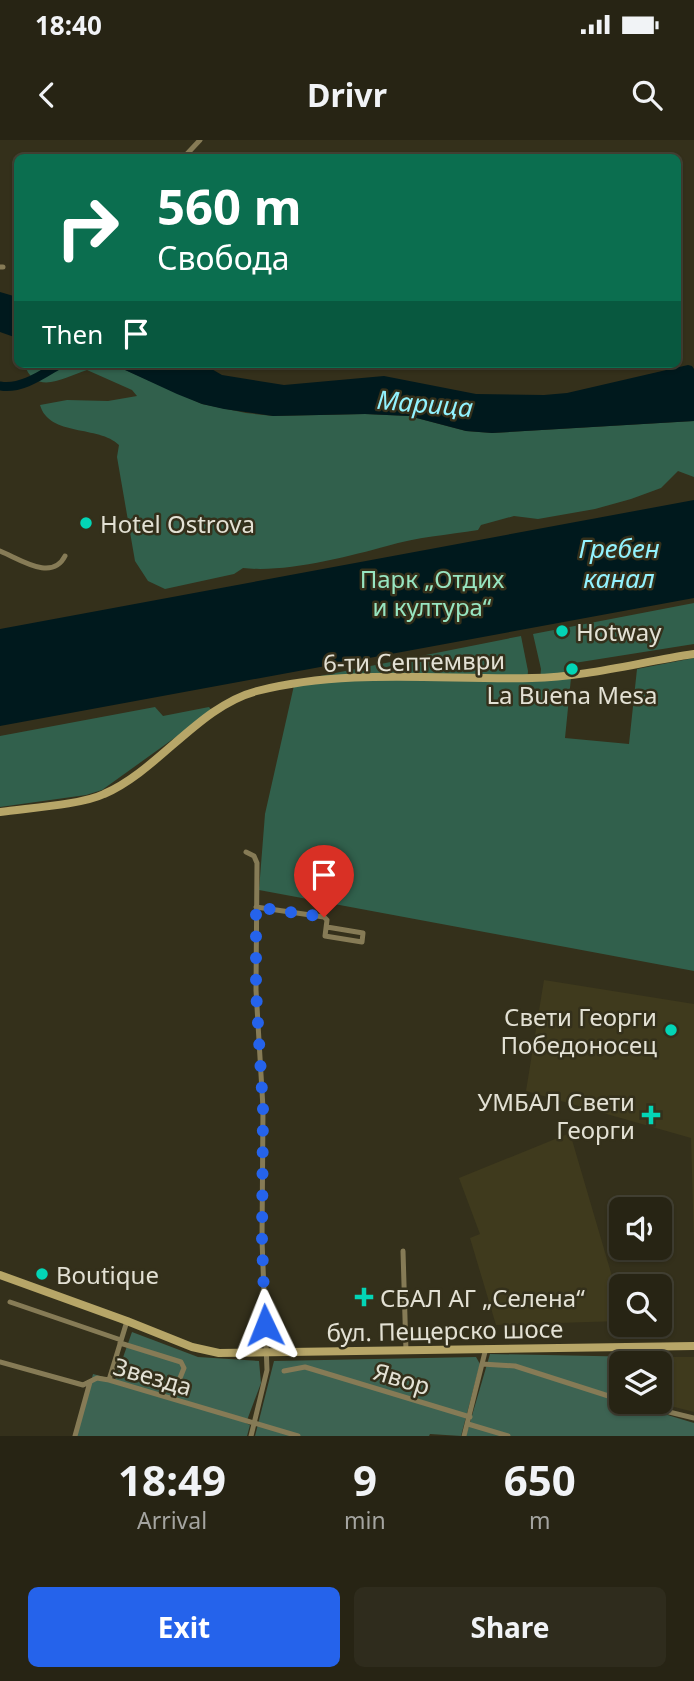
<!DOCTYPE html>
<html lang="en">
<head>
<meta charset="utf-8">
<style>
	body { margin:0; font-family:"Noto Sans",sans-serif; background:#2f2c1d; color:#f1f3f6; height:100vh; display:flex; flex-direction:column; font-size:26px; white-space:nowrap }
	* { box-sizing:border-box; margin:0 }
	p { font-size:23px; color:#a4a4a0 }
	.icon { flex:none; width:38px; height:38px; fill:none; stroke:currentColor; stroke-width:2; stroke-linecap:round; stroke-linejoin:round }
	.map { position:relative; height:1296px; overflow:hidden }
	.side { display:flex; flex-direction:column; background:#272414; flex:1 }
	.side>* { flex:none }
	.guide { position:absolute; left:14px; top:14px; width:667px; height:214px; border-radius:10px; box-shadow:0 2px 5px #0004,0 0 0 2px #434134; background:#0b6e4f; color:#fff; overflow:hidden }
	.controls { position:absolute; left:609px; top:1057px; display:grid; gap:14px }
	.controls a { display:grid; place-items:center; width:63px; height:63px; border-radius:10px; background:#272414; box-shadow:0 2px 5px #0004,0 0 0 2px #434134; font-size:35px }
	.pin { position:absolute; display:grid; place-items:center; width:60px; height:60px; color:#fff; margin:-72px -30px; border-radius:50% 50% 50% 0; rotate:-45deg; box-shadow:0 0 7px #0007 }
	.pin .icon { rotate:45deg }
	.me { position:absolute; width:77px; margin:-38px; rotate:358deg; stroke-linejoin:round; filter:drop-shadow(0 0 5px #0008) }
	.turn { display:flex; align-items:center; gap:24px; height:147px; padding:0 28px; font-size:32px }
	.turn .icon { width:91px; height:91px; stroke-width:2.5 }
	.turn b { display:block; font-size:49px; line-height:60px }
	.then { display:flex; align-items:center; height:66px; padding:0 28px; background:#0003; gap:14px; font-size:26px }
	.eta { display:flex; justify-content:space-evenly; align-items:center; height:119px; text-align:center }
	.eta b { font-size:42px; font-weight:700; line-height:49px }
	.primary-button { display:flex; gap:14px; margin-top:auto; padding:14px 28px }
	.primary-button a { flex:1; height:80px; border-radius:10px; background:#2563eb; color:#fff; font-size:28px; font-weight:700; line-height:80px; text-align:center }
	.primary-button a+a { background:#2f2c1d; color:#f1f3f6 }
	.status { display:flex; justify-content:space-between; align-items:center; height:49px; padding:0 35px; background:#272414; direction:ltr }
	.status svg { height:19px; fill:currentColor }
	header { display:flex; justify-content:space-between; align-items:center; height:91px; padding:0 28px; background:#272414; font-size:32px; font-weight:700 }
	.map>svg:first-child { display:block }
	.built { fill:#3f3a1d }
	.green { fill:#3d6352 }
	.forest { fill:#31604c }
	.water { fill:#00191d }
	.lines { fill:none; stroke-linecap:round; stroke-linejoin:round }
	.river { stroke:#00191d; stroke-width:9 }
	.street { stroke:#867b56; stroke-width:5 }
	.secondary { stroke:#b7a668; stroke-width:8 }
	.route { stroke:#2563eb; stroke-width:12; stroke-dasharray:0 21.6 }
	.poi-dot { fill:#03d5b6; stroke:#34301b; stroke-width:2.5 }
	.labels { text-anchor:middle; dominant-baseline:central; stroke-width:5; stroke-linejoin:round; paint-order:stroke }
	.poi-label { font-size:24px; fill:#e3e1d4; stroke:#34301b; text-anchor:start }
	.park-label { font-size:24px; fill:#97e5c1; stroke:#34301b }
	.street-label { font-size:24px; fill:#e3e1d4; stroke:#34301b }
	.water-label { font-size:26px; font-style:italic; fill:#92f2fe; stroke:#34301b }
</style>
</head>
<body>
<div class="status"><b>18:40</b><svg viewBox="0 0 49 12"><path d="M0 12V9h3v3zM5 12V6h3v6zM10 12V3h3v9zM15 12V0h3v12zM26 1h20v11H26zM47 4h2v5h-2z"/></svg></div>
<header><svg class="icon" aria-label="back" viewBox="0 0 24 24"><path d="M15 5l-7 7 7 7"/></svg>Drivr<svg class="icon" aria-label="search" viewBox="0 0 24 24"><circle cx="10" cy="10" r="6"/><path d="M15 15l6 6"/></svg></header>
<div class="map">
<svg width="694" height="1296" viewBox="0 0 694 1296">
	<rect width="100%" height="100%" fill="#34301b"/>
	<path class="built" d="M544,840L694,864V1104L691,998L526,951Z
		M570,993L621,1167V1181L496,1185L470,1098L480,1094L459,1038Z
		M644,1217H694V1272L655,1262H660V1223H644Z"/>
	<path class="green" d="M132,1192L198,1217L259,1221L261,1243L246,1283L250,1285L247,1296H77L93,1234L115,1240Z
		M490,1214L644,1217V1223H621V1262H642L641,1267L694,1283V1296H466Z
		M476,1217L480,1224L461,1296L430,1294L429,1296H255L274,1221Z"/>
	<path class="forest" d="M24,224H112L202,264L246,273L273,276L365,274L409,276L466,291L492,293L694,281V337L678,331L661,348L631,359L595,369L538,379L514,376L481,385L478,390C448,395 416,397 387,406C347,417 284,433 243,428L234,434L165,449L148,441L135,421L117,317L119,305C99,285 49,297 40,265L67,260L108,261L137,256L132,250L87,230C64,237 36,257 24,224Z
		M694,463V504L568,524L571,538L565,598L629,604L637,529L694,518V831L259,750L265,674L295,541L521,496L528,531L527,542L540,541L541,529L533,494Z
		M155,567L163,576L209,567L212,571L102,650L86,655L0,667V596Z"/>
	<path class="water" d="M0,152L17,157V198L0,192Z
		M112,224H203L222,235L284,245L384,236L476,254L544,255L567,253L688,225L692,226L694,229V281L492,293L466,291L409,276L365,274L273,276L224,269L202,264L177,254Z
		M694,360V458L0,586V489Z"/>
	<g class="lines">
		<path class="river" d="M0,246C21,250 43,234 60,224"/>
		<path class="street" d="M185,16L200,0
			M0,127H3
			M0,411C20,419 52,442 65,416
			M246,712L254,716L257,723L256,850L263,968L262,1100L267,1230L251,1296
			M256,767L324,777L327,780L325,796L362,802L363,793L327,787
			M403,1111L406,1211
			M10,1162L121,1200
			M120,1203L181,1222L184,1228L178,1243
			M0,1222L83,1245L97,1238L109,1240L298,1296
			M482,1224L515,1226L621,1260
			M284,1231L305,1227L470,1277
			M109,1240L127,1181
			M628,1262L694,1278
			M468,1284L508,1296
			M75,1296L90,1242
			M464,1296L486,1208"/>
		<path class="secondary" d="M0,672C27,668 81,665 104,654C159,630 199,566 257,551C347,528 440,540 532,538C586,537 640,522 694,514
			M0,1135L127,1181L192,1207L219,1213L694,1206"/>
	</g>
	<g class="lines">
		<path class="route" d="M265,1185L262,1100L263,968L256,850V767L324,777"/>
	</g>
	<g class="poi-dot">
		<circle cx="86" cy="383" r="7"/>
		<circle cx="562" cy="491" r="7"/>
		<circle cx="572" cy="529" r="7"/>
		<circle cx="671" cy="890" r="7"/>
		<path d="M647.5 964.5h7v7h7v7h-7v7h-7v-7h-7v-7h7z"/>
		<circle cx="42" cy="1134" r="7"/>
		<path d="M360.5 1146.5h7v7h7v7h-7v7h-7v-7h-7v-7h7z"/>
	</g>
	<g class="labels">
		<g class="poi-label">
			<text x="100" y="383">Hotel Ostrova</text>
			<text x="576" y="491">Hotway</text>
			<text x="572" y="554" text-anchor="middle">La Buena Mesa</text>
			<text x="657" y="876" text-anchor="end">Свети Георги<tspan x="657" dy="28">Победоносец</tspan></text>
			<text x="635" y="961" text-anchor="end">УМБАЛ Свети<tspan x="635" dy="28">Георги</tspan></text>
			<text x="56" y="1134">Boutique</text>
			<text x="380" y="1157">СБАЛ АГ „Селена“</text>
		</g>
		<g class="park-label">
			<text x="432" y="438">Парк „Отдих<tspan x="432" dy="28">и култура“</tspan></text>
		</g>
		<g class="street-label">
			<text transform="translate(414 521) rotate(-1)">6-ти Септември</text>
			<text transform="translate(445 1190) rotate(-1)">бул. Пещерско шосе</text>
			<text transform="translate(153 1236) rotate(16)">Звезда</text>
			<text transform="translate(402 1238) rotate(17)">Явор</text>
		</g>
		<g class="water-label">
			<text transform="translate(425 263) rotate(5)">Марица</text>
			<text x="619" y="408">Гребен<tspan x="619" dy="30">канал</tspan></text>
		</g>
	</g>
</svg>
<div class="controls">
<a><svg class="icon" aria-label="sound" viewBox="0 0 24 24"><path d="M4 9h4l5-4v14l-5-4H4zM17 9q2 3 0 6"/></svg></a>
<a><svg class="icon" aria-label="search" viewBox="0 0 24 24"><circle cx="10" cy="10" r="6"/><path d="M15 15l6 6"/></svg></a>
<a><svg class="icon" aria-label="layers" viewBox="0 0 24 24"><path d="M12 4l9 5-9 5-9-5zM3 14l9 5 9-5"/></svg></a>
</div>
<div class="pin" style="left:324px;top:777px;background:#d93025"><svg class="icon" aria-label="arrive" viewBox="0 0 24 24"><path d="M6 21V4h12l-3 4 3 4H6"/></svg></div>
<svg class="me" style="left:265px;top:1185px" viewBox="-20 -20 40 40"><path d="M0-17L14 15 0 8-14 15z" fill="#2563eb" stroke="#fff" stroke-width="4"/></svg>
<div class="guide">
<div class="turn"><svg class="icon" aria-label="right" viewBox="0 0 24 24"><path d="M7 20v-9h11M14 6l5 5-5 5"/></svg><div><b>560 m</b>Свобода</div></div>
<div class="then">Then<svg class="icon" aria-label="arrive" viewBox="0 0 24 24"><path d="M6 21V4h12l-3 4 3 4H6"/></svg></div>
</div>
</div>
<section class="side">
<div class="eta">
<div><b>18:49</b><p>Arrival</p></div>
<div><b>9</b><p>min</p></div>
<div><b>650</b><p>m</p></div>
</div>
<div class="primary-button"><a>Exit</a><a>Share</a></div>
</section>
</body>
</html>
